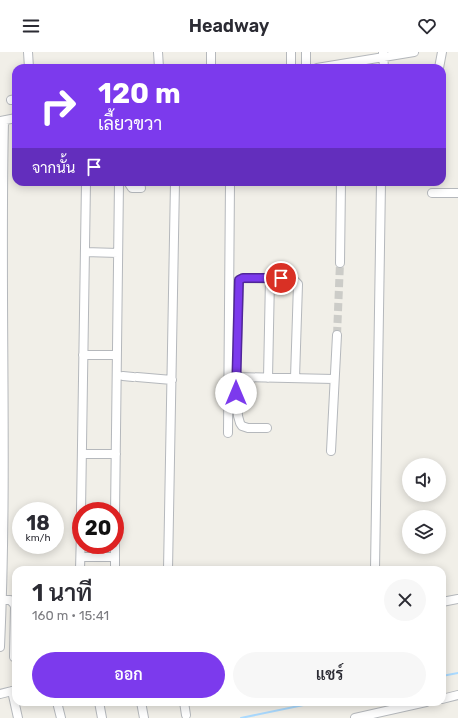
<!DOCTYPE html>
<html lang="th">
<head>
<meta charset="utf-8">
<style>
	body { margin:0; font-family:Rubik,Sarabun,sans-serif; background:#f7f7f7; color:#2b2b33; height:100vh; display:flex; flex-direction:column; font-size:15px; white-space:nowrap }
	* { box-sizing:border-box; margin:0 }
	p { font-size:13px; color:#7c7c81 }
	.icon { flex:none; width:22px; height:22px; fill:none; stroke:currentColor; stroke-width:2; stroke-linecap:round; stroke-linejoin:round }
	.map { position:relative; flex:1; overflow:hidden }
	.details { position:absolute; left:12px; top:514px; width:434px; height:140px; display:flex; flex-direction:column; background:#fff; border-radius:12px; box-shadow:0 2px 10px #0003 }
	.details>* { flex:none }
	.guide { position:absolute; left:12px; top:12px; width:434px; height:122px; border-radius:12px; box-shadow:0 2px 10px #0003; background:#7c3aed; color:#fff; overflow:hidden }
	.fabs { position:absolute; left:402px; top:406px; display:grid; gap:8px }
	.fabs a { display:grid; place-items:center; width:44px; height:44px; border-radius:50%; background:#fff; box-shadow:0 2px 10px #0003; font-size:20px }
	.speed { position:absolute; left:12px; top:450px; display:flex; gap:8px; font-size:20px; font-weight:700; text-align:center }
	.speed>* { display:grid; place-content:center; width:52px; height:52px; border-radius:50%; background:#fff; box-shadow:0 2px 10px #0003; line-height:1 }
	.speed small { font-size:10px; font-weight:400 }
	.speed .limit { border:6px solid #d22; background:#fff; color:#111 }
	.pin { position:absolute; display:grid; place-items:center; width:34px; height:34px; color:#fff; margin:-17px; border:2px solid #fff; border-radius:50%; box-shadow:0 1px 4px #0007 }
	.me { position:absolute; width:44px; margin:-22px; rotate:0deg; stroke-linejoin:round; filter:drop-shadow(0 0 3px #0008) }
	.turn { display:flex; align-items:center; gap:14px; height:84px; padding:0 20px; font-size:18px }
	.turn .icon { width:52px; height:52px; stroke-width:2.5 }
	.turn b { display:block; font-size:28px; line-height:34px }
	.then { display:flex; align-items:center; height:38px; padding:0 20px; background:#0003; gap:8px; font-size:15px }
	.round { display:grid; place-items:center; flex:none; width:42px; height:42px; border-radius:21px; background:#f7f7f7 }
	.overview { display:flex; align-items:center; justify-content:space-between; height:68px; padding:0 20px }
	h1 { font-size:24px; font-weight:600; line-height:30px }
	.action { display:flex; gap:8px; margin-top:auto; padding:8px 20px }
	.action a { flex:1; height:46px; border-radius:24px; background:#7c3aed; color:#fff; font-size:16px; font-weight:600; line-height:46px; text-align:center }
	.action a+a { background:#f7f7f7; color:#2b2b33 }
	header { display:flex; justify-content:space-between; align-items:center; height:52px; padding:0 20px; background:#fff; font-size:18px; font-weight:600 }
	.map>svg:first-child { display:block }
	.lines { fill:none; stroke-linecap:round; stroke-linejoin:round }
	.stream { stroke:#aadaff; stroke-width:2 }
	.minor-tunnel { stroke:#ccccc8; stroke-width:8; stroke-dasharray:8 4; stroke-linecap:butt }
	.minor-casing { stroke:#b5b8bc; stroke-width:10 }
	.minor { stroke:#fff; stroke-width:8 }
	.route-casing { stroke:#51269a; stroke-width:10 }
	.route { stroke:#7c3aed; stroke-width:7 }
</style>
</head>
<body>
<header><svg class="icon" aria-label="menu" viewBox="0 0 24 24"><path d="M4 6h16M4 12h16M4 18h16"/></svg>Headway<svg class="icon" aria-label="heart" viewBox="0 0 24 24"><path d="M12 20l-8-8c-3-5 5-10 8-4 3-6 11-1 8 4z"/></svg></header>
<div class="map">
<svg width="458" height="666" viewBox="0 0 458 666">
	<rect width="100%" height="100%" fill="#f1efe8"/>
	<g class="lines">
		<path class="stream" d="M442,624L458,621
			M241,666L318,650"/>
		<path class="minor-tunnel" d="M337,283L340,211"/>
		<g class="minor-casing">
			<path id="minor" d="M28,0L29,16
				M158,0L159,16
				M291,0V16
				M383,1L384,16
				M211,16V0
				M306,16V0
				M317,16L414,0
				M439,16L442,0
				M11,48L16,47
				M0,69L16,66
				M128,130L132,136H141
				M432,141H458
				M85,200L118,201
				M340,211L341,130
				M83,303H116
				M123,324L133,325
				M137,325L172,328
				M236,325L334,327
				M268,326L270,226
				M267,376H248L242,374L240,371L238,364L236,325L239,228L243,226L293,227L298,232L295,326
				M228,381L230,130
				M331,399L337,283
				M82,402H116
				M81,459L86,130
				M115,464L119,130
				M81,505H115
				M80,518L81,479
				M115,518V493
				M168,518L175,130
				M375,518L381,130
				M2,548H10L14,552L15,555L14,605
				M442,550L458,547
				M0,595C8,419 0,244 4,69
				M12,639L18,666
				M0,642L16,638
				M442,647L458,643
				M57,650L61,666
				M99,650L102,666
				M141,650L144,666
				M184,650L186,663
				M355,666L426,650"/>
		</g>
		<use href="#minor" class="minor"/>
	</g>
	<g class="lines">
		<g class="route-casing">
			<path id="route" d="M236,341L239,228L243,226H281"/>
		</g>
		<use href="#route" class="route"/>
	</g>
</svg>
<div class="fabs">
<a><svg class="icon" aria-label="sound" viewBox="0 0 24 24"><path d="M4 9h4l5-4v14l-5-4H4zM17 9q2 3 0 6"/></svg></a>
<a><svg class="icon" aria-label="layers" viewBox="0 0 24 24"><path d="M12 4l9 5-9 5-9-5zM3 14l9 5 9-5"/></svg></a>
</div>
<div class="speed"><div>18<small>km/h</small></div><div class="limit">20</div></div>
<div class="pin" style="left:281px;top:226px;background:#d93025"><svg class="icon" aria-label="arrive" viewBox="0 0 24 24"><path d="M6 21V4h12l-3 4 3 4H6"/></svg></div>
<svg class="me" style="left:236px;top:341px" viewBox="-20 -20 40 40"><circle r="19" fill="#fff"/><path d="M0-13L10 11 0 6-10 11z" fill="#7c3aed"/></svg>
<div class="guide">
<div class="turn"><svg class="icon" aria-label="right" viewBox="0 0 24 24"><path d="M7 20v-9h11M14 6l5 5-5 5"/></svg><div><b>120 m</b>เลี้ยวขวา</div></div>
<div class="then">จากนั้น<svg class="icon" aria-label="arrive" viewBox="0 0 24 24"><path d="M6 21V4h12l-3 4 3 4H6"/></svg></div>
</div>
<section class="details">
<div class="overview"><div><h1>1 นาที</h1><p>160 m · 15:41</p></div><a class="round"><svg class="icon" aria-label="close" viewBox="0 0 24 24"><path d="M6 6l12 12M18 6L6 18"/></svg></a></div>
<div class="action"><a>ออก</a><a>แชร์</a></div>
</section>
</div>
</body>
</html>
